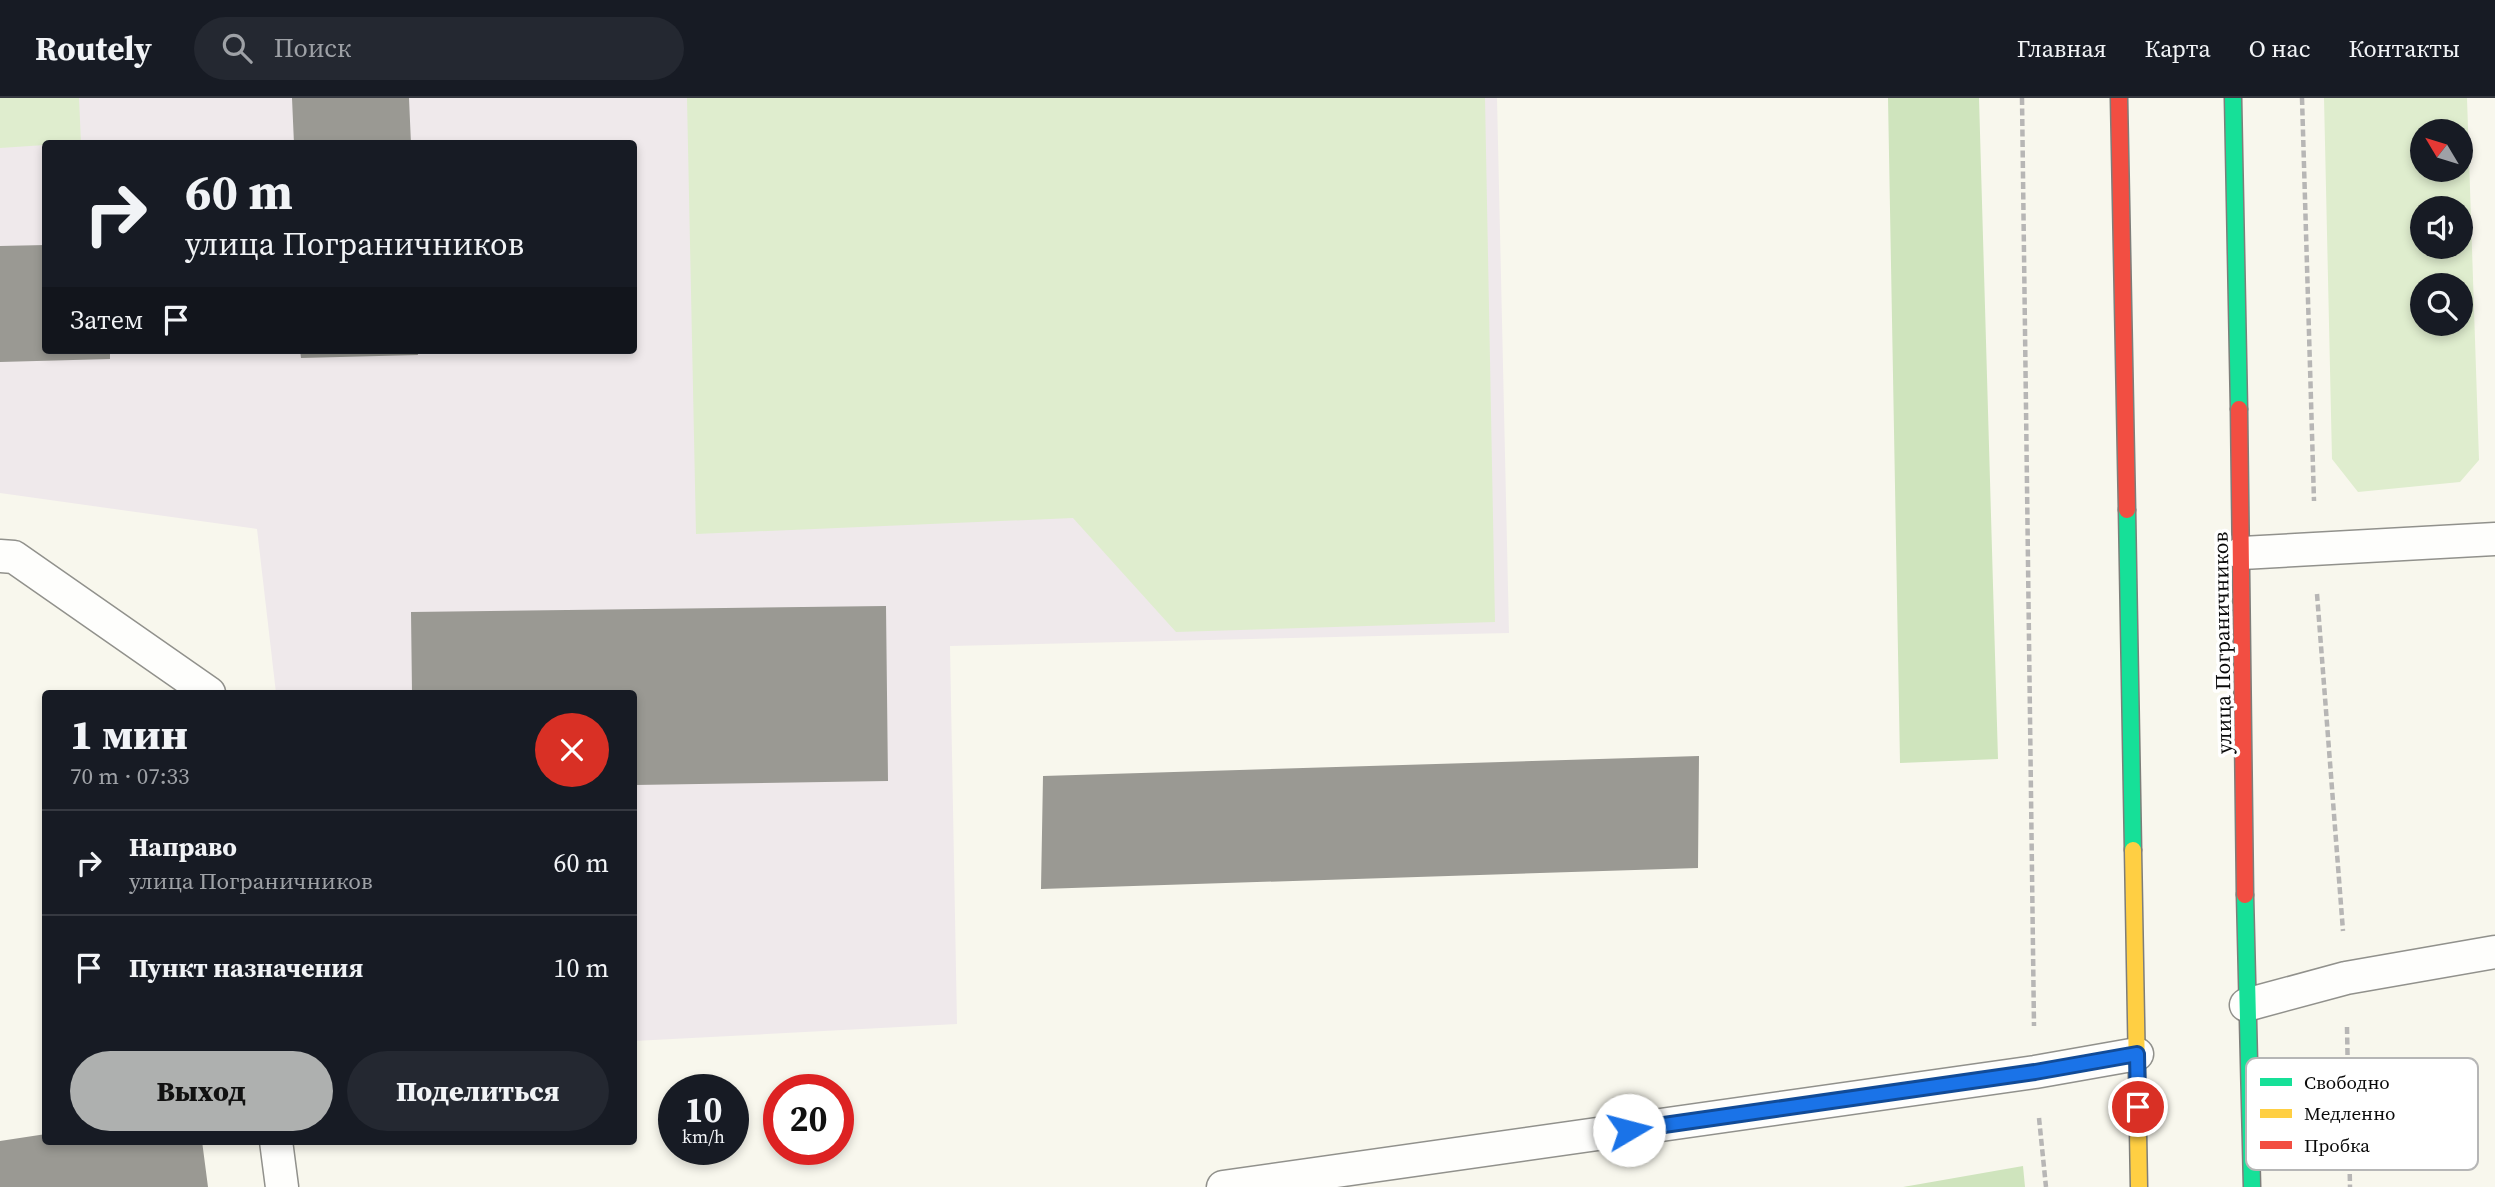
<!DOCTYPE html>
<html lang="ru">
<head>
<meta charset="utf-8">
<style>
	body { margin:0; font-family:"Source Serif 4",serif; background:#242831; color:#f1f3f6; height:100vh; display:flex; flex-direction:column; font-size:26px; white-space:nowrap }
	* { box-sizing:border-box; margin:0 }
	p { font-size:23px; color:#9ea1a6 }
	.icon { flex:none; width:38px; height:38px; fill:none; stroke:currentColor; stroke-width:2; stroke-linecap:round; stroke-linejoin:round }
	.map { position:relative; flex:1; overflow:hidden }
	.drawer { position:absolute; left:42px; top:592px; width:595px; height:455px; display:flex; flex-direction:column; background:#171b24; border-radius:7px; box-shadow:0 4px 10px #0003 }
	.drawer>* { flex:none }
	.hud { position:absolute; left:42px; top:42px; width:595px; height:214px; border-radius:7px; box-shadow:0 4px 10px #0003; background:#171b24; color:#f1f3f6; overflow:hidden }
	.needle { width:46px; rotate:308deg }
	.controls { position:absolute; left:2410px; top:21px; display:grid; gap:14px }
	.controls a { display:grid; place-items:center; width:63px; height:63px; border-radius:50%; background:#171b24; box-shadow:0 4px 10px #0003; font-size:35px }
	.speed { position:absolute; left:658px; top:976px; display:flex; gap:14px; font-size:35px; font-weight:700; text-align:center }
	.speed>* { display:grid; place-content:center; width:91px; height:91px; border-radius:50%; background:#171b24; box-shadow:0 4px 10px #0003; line-height:1 }
	.speed small { font-size:18px; font-weight:400 }
	.speed .limit { border:10px solid #d22; background:#fff; color:#111 }
	.pin { position:absolute; display:grid; place-items:center; width:60px; height:60px; color:#fff; margin:-30px; border:4px solid #fff; border-radius:50%; box-shadow:0 2px 7px #0007 }
	.me { position:absolute; width:77px; margin:-38px; rotate:82deg; stroke-linejoin:round; filter:drop-shadow(0 0 5px #0008) }
	.turn { display:flex; align-items:center; gap:24px; height:147px; padding:0 28px; font-size:32px }
	.turn .icon { width:91px; height:91px; stroke-width:2.5 }
	.turn b { display:block; font-size:49px; line-height:60px }
	.then { display:flex; align-items:center; height:66px; padding:0 28px; background:#0003; gap:14px; font-size:26px }
	.round { display:grid; place-items:center; flex:none; width:74px; height:74px; border-radius:37px; background:#242831 }
	.head { display:flex; align-items:center; justify-content:space-between; height:119px; padding:0 28px }
	h1 { font-size:42px; font-weight:800; line-height:52px }
	.primary-button { display:flex; gap:14px; margin-top:auto; padding:14px 28px }
	.primary-button a { flex:1; height:80px; border-radius:42px; background:#aeb0af; color:#111; font-size:28px; font-weight:800; line-height:80px; text-align:center }
	.primary-button a+a { background:#242831; color:#f1f3f6 }
	ul { padding:0; list-style:none }
	li { display:flex; align-items:center; gap:21px; height:105px; padding:0 28px; border-top:2px solid #363941 }
	li div { flex:1 }
	li b { display:block; font-size:26px }
	li em { font-style:normal }
	header { display:flex; align-items:center; gap:42px; box-sizing:border-box; height:98px; padding:0 35px; background:#171b24; border-bottom:2px solid #363941 }
	header strong { font-size:33px }
	nav { display:flex; gap:38px; margin-inline-start:auto; font-size:24px }
	.search { width:490px; height:63px; background:#242831; display:flex; align-items:center; gap:18px; box-sizing:border-box; padding:0 24px; border-radius:38px; color:#9ea1a6; font-size:26px }
	.map>svg:first-child { display:block }
	.industrial { fill:#efe9eb; fill-rule:evenodd }
	.green { fill:#dfedce; fill-rule:evenodd }
	.forest { fill:#cfe4bd }
	.building { fill:#9a9993 }
	.lines { fill:none; stroke-linecap:round; stroke-linejoin:round }
	.lane-casing { stroke:#91918c; stroke-width:35 }
	.fast-casing { stroke:#7e7e7a; stroke-width:19 }
	.slow-casing { stroke:#7e7e7a; stroke-width:19 }
	.jam-casing { stroke:#7e7e7a; stroke-width:19 }
	.path { stroke:#b7b6b5; stroke-width:4.5; stroke-dasharray:7 3.5; stroke-linecap:butt }
	.lane { stroke:#fefefc; stroke-width:32 }
	.fast { stroke:#16e098; stroke-width:16 }
	.slow { stroke:#ffcf43; stroke-width:16 }
	.jam { stroke:#f24e42; stroke-width:16 }
	.route-casing { stroke:#114b97; stroke-width:18 }
	.route { stroke:#1a73e8; stroke-width:12 }
	.labels { text-anchor:middle; dominant-baseline:central; stroke-width:7; stroke-linejoin:round; paint-order:stroke }
	.street-label { font-size:21px; fill:#0a0a0a; stroke:#fff }
	.key { fill:#fff; stroke:#b6b6b6; stroke-width:2 }
	.key-label { font-size:19px; fill:#0a0a0a }
</style>
</head>
<body>
<header>
<strong>Routely</strong>
<div class="search"><svg class="icon" aria-label="search" viewBox="0 0 24 24"><circle cx="10" cy="10" r="6"/><path d="M15 15l6 6"/></svg>Поиск</div>
<nav><a>Главная</a><a>Карта</a><a>О нас</a><a>Контакты</a></nav>
</header>
<div class="map">
<svg width="2495" height="1089" viewBox="0 0 2495 1089">
	<rect width="100%" height="100%" fill="#f8f7ed"/>
	<path class="industrial" d="M0,0H1497L1509,535L950,548L957,926L634,943V595H276L257,431L0,395ZM46,46H634V252H46Z"/>
	<path class="green" d="M0,0H79L81,45L46,46L45,47L0,50Z
		M687,0H1485L1495,524L1176,534L1073,420L696,436Z
		M2324,0H2467L2479,362L2460,384L2358,394L2332,361ZM2422,33H2460V72H2422ZM2422,110H2460V149H2422ZM2422,187H2460V226H2422Z"/>
	<path class="forest" d="M1888,0H1979L1998,661L1900,665Z
		M2023,1068L2025,1089H1903Z"/>
	<path class="building" d="M292,0H409L411,46H294Z
		M46,147V252H110V261L0,264V148Z
		M300,252H417L418,257L301,260Z
		M886,508L888,683L634,687V595H412L411,514Z
		M1699,658L1698,770L1041,791L1043,678Z
		M46,1036V1043H202L208,1089H0V1043Z"/>
	<g class="lines">
		<g class="lane-casing">
			<path id="lane" d="M2242,455L2495,441
				M0,458L14,459L209,595
				M2246,907L2346,880L2495,854
				M276,1043L282,1089
				M1223,1089L2035,974L2137,956"/>
		</g>
		<g class="fast-casing">
			<path id="fast" d="M2233,0L2239,311
				M2127,412L2133,752
				M2245,797L2252,1089"/>
		</g>
		<g class="slow-casing">
			<path id="slow" d="M2133,752L2139,1089"/>
		</g>
		<g class="jam-casing">
			<path id="jam" d="M2119,0L2127,412
				M2239,311L2245,797"/>
		</g>
		<path class="path" d="M2022,0L2034,928
			M2302,0L2314,403
			M2317,496L2343,833
			M2347,929L2350,1089
			M2039,1020L2046,1089"/>
		<use href="#lane" class="lane"/>
		<use href="#fast" class="fast"/>
		<use href="#slow" class="slow"/>
		<use href="#jam" class="jam"/>
	</g>
	<g class="lines">
		<g class="route-casing">
			<path id="route" d="M1629,1032L2035,974L2137,956L2138,1009"/>
		</g>
		<use href="#route" class="route"/>
	</g>
	<g class="labels">
		<g class="street-label">
			<text transform="translate(2222 545) rotate(-91)">улица Пограничников</text>
		</g>
	</g>
	<rect x="2246" y="960" width="232" height="112" rx="10" class="key"/>
	<rect x="2260" y="980" width="32" height="8" fill="#16e098"/>
	<rect x="2260" y="1011" width="32" height="9" fill="#ffcf43"/>
	<rect x="2260" y="1043" width="32" height="8" fill="#f24e42"/>
	<g class="key-label">
		<text x="2304" y="991">Свободно</text>
		<text x="2304" y="1022">Медленно</text>
		<text x="2304" y="1054">Пробка</text>
	</g>
</svg>
<div class="controls">
<a><svg class="needle" viewBox="-14 -14 28 28"><path d="M0-13l5 13h-10z" fill="#e53935"/><path d="M0 13l5-13h-10z" fill="#9ea1a6"/></svg></a>
<a><svg class="icon" aria-label="sound" viewBox="0 0 24 24"><path d="M4 9h4l5-4v14l-5-4H4zM17 9q2 3 0 6"/></svg></a>
<a><svg class="icon" aria-label="search" viewBox="0 0 24 24"><circle cx="10" cy="10" r="6"/><path d="M15 15l6 6"/></svg></a>
</div>
<div class="speed"><div>10<small>km/h</small></div><div class="limit">20</div></div>
<div class="pin" style="left:2138px;top:1009px;background:#d93025"><svg class="icon" aria-label="arrive" viewBox="0 0 24 24"><path d="M6 21V4h12l-3 4 3 4H6"/></svg></div>
<svg class="me" style="left:1629px;top:1032px" viewBox="-20 -20 40 40"><circle r="19" fill="#fff"/><path d="M0-13L10 11 0 6-10 11z" fill="#1a73e8"/></svg>
<div class="hud">
<div class="turn"><svg class="icon" aria-label="right" viewBox="0 0 24 24"><path d="M7 20v-9h11M14 6l5 5-5 5"/></svg><div><b>60 m</b>улица Пограничников</div></div>
<div class="then">Затем<svg class="icon" aria-label="arrive" viewBox="0 0 24 24"><path d="M6 21V4h12l-3 4 3 4H6"/></svg></div>
</div>
<section class="drawer">
<div class="head"><div><h1>1 мин</h1><p>70 m · 07:33</p></div><a class="round" style="background:#d93025;color:#fff"><svg class="icon" aria-label="close" viewBox="0 0 24 24"><path d="M6 6l12 12M18 6L6 18"/></svg></a></div>
<ul>
<li><svg class="icon" aria-label="right" viewBox="0 0 24 24"><path d="M7 20v-9h11M14 6l5 5-5 5"/></svg><div><b>Направо</b><p>улица Пограничников</p></div><em>60 m</em></li>
<li><svg class="icon" aria-label="arrive" viewBox="0 0 24 24"><path d="M6 21V4h12l-3 4 3 4H6"/></svg><div><b>Пункт назначения</b></div><em>10 m</em></li>
</ul>
<div class="primary-button"><a>Выход</a><a>Поделиться</a></div>
</section>
</div>
</body>
</html>
